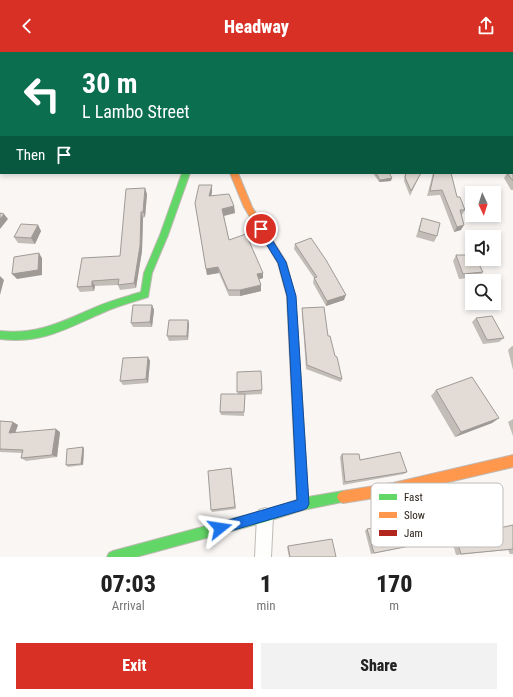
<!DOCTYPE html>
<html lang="en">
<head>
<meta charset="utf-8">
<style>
	body { margin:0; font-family:"Roboto Condensed",sans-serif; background:#f2f2f2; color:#222; height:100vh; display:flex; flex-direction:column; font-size:15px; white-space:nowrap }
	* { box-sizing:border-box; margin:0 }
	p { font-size:13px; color:#767676 }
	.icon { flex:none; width:22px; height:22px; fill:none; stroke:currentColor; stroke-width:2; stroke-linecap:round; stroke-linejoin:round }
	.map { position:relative; height:505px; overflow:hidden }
	.drawer { display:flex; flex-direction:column; background:#fff; flex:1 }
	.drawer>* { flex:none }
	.banner { position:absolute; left:0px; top:0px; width:513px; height:122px; box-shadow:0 2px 6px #0003; background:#0b6e4f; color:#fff; overflow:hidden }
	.needle { width:26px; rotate:176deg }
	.fabs { position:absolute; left:465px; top:134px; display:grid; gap:8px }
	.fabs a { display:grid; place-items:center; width:36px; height:36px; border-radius:0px; background:#fff; box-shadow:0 2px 6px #0003; font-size:20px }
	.pin { position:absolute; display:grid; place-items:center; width:34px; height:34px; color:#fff; margin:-17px; border:2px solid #fff; border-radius:50%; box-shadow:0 1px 4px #0007 }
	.me { position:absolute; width:44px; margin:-22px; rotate:75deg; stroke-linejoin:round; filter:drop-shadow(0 0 3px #0008) }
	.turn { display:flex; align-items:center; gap:14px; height:84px; padding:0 16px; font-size:18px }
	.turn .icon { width:52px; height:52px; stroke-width:2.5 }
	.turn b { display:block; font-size:28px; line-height:34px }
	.then { display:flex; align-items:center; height:38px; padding:0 16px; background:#0003; gap:8px; font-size:15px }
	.eta { display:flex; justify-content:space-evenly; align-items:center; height:68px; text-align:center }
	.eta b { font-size:24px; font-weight:800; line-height:28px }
	.action { display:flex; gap:8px; margin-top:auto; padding:8px 16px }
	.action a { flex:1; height:46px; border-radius:0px; background:#d93025; color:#fff; font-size:16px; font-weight:800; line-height:46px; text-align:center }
	.action a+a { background:#f2f2f2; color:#222 }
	header { display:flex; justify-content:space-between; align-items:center; height:52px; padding:0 16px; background:#d93025; color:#fff; font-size:18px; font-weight:800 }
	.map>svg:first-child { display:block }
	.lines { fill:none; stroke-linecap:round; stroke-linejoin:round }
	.street-casing { stroke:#c0bab4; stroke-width:2 }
	.fast-casing { stroke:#c0bab4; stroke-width:2 }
	.slow-casing { stroke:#c0bab4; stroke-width:2 }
	.jam-casing { stroke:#c0bab4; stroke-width:2 }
	.street { fill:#fefefd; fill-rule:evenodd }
	.fast { fill:#63d668; fill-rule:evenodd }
	.slow { fill:#ff974d; fill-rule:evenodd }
	.jam { fill:#b3261e; fill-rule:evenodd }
	.wall { fill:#c3bdb8 }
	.shaded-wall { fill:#9f9a96 }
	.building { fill:#e3dcd6; stroke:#9f9a96 }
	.route { fill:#1a73e8; stroke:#114b97 }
	.key { fill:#fff; stroke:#bfbcb9; stroke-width:1 }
	.key-label { font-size:11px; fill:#2b2117 }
</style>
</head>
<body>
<header><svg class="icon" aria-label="back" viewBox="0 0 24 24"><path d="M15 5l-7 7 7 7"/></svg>Headway<svg class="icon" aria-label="share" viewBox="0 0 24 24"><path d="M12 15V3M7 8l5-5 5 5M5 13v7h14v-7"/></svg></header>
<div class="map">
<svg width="513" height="505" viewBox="0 0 513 505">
	<rect width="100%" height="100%" fill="#f9f6f4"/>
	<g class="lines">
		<g class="street-casing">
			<path id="street" d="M224,0H232V1H224Z
				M265,456L271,458L273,464L271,505H255L257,464L259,458Z"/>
		</g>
		<g class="fast-casing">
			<path id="fast" d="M182,121H190L168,183L152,221L148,245C133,250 117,254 102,261C65,277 42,292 0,287V279C37,283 61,270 94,256C109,249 125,245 141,240L144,221L160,183Z
				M297,342L301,344L302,347L308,445L343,439L347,441L349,445L347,449L303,458L265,470L136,505H107L109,501L113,499L265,458L297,448L292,347L293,344Z"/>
		</g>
		<g class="slow-casing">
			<path id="slow" d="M230,121H238L252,155L286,210L295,244L302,347L301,350L297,352L293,350L292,347L287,244L278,211L244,155Z
				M513,403V415L393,443L343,451L339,449L337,445L339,441L343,439L393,431Z"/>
		</g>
		<g class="jam-casing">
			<path id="jam" d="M512,2H513V6H512Z"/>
		</g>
		<use href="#street" class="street"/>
		<use href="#fast" class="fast"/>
		<use href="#slow" class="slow"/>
		<use href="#jam" class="jam"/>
	</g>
	<path class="wall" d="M0,0H12V1H1V64H0Z
		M401,0H452V1H401Z
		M512,11H513V23L512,21Z
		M513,120V138H511L504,126L507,121H512Z
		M373,121H389L391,129L379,130Z
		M405,121H421L410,144L404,129Z
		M433,121H451L457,145L465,158L462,163H461V178L454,180L440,143L427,144Z
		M212,133V140L211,144L234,154L235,161L224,164L229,188L263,221V226L259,227L261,239L240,244H229L219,221L207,223L195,151Z
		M147,142L145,165L143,166L142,199L136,236L120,238L118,233L95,234L94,239L80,240L77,235L120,204Z
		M422,166L437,184L434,190L416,185L420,172Z
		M38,173L41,179L35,192L18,191L14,185Z
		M295,192L344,248L326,254L313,231L314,226L294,197Z
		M456,203L483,220L479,225L459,227L453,209Z
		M152,253L154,258L152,275H133L131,271Z
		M302,256L328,284L342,327L341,330L306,317L302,260Z
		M476,266L504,286L499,290L483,292L472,270Z
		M188,268L189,272L188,288L169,289L167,284Z
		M512,294H513V318L508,298Z
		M148,305L150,309L148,331L123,333L120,329Z
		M237,320L262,338V342L245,343L244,364L221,363L220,360L238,342Z
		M436,338L499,366L492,371L455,385L431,344Z
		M513,367V384L508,370Z
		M0,369L13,370L18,373L15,381L60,380L57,405L26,409L21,406L22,401L0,400Z
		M83,395L84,397L83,413L68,415L66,413Z
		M342,402L360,408L407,420L404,422L343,433L340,405Z
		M231,416L236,457L212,460L211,458Z
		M450,466L482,476L504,475L513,473V502H510L508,498L456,503L446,467Z
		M367,477L410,494L371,502L365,479Z
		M288,494L336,505H289L287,495Z"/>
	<path class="shaded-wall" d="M512,93H513V100H512Z
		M392,126L391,129L379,130L380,128Z
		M212,133V140L210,150L209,144Z
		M145,136L147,142L145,165L143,160Z
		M234,154L235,161L223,164L222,157Z
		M141,160L143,166L142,199L136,236L134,231Z
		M4,162L8,167L0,177V167Z
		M38,173L41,179L35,192L31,186Z
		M464,173L461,178L454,180L457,175Z
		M39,201L42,206V223L17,227L12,222Z
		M218,215L219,221L207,223L206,217Z
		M263,221V226L257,228V222Z
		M0,224L4,228L0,243Z
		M92,229L95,234L94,239L92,234Z
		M261,233V239L240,244V238Z
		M346,243L344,248L326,254L327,249Z
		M152,253L154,258L152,275L150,270Z
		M188,268L189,272L188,288L187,284Z
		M148,305L150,309L148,331L146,327Z
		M499,366L492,371L455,385L461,380Z
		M13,370L18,373L14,384L9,381Z
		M56,377L60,380L57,405L52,403Z
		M83,395L84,397L83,413L81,412Z"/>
	<path class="building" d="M0,0H7L6,1H1V57L0,58Z
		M39,0H136V1H38Z
		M178,0H192V1H178Z
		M236,0H306V1H236Z
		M512,80L513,81V93H512Z
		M512,120H513V129L507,121H512Z
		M376,121H389L392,126L380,128Z
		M406,121H421L411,139L405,125Z
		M434,121H451L457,145H460L465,158H460L464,173L457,175L442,138L430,139Z
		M199,133H212L209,144L229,142L234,154L222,157L229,188L246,182L263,221L257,222L261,233L240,238H228L218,215L206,217L195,151Z
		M145,136L143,160H141L140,194L134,231L118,233L119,227L92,229V234L77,235L82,206L120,204L126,137Z
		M0,161L4,162L0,167Z
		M422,166L440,171L437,184L419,179Z
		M21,172L38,173L31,186L14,185Z
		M311,186L326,208L346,243L327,249L314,226L317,225L295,192Z
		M39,201L38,218L12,222L14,205Z
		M456,203H472V207H476L483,220L463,222Z
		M133,253H152L150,270L131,271Z
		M324,255L328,284H330L335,304L337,305L342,327L307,313L302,256Z
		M492,264L504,286L487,288L476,266Z
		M169,268H188L187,284H167Z
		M148,305L146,327L120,329L123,306Z
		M261,319L262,338L237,340V320Z
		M472,325L499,366L461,380L436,338Z
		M221,342H245L244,360H220Z
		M0,369L13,370L9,381L56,377L52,403L21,406L23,398L0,397Z
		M83,395L81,412L66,413L67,397Z
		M400,400L407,420L345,430L342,402H359L360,408Z
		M231,416L235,455L211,458L208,419Z
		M478,463L482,476L504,475L513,473V497L461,502L450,466Z
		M403,471L410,494L374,501L367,477Z
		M332,487L336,505H290L288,494Z"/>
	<path class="route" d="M261,174L264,175L286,210L296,244L309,452L307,456L303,458L220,482L215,481L214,476L215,472L297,448L287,244L278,211L257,177Z"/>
	<rect x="371" y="431" width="132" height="64" rx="6" class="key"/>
	<rect x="379" y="442" width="18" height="6" fill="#63d668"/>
	<rect x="379" y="460" width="18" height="6" fill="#ff974d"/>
	<rect x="379" y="478" width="18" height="6" fill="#b3261e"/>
	<g class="key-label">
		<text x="404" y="449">Fast</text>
		<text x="404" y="467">Slow</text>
		<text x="404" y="485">Jam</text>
	</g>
</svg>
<div class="fabs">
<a><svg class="needle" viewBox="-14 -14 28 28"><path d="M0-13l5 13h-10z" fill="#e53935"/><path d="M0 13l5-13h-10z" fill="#767676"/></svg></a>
<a><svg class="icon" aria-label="sound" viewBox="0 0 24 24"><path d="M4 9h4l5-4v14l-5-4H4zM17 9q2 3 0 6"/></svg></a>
<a><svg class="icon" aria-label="search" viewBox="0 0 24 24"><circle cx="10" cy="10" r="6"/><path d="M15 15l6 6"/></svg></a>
</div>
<div class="pin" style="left:261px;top:177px;background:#d93025"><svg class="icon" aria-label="arrive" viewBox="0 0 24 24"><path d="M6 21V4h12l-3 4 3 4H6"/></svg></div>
<svg class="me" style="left:220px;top:476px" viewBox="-20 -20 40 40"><path d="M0-17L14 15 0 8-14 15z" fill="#1a73e8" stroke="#fff" stroke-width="4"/></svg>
<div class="banner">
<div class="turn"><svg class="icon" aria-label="left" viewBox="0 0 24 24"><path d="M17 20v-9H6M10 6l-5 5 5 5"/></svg><div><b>30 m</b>L Lambo Street</div></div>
<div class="then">Then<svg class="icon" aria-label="arrive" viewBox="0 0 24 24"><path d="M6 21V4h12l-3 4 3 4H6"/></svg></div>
</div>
</div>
<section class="drawer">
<div class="eta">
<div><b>07:03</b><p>Arrival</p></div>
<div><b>1</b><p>min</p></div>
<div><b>170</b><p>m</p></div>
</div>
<div class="action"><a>Exit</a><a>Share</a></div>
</section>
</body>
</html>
